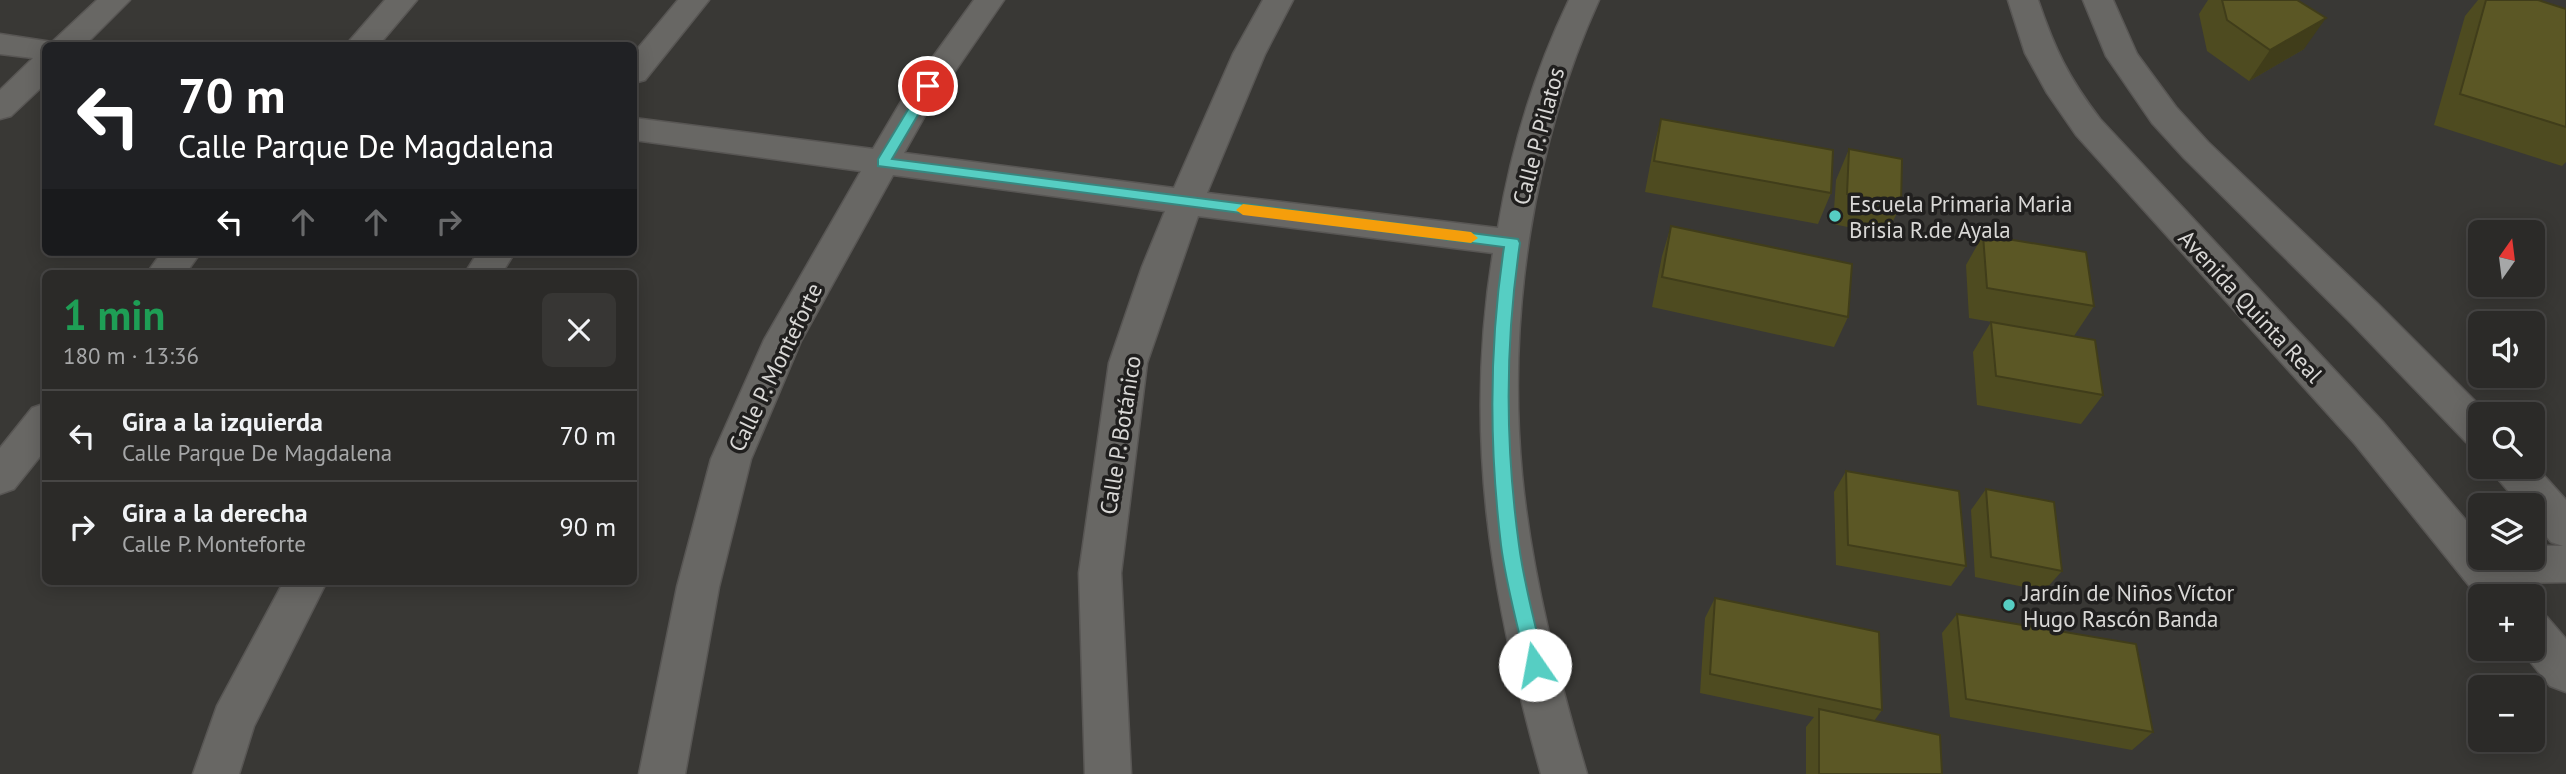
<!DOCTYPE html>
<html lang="es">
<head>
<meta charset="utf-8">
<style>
	body { margin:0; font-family:"PT Sans",sans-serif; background:#373634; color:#f1f3f6; height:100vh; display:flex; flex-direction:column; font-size:26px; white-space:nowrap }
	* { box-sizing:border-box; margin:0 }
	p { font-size:23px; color:#a6a7a8 }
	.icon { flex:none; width:38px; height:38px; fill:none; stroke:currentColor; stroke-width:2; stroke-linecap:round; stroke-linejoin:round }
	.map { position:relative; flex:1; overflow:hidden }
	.side { position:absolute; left:42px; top:270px; width:595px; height:315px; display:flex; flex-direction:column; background:#2b2a28; border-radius:10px; box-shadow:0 4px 18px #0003,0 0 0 2px #474645 }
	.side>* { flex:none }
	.guide { position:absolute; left:42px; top:42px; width:595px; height:214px; border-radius:10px; box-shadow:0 4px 18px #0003,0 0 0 2px #474645; background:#202124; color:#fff; overflow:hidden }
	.needle { width:46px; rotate:14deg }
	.controls { position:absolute; left:2468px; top:220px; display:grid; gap:14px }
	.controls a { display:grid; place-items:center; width:77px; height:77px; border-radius:10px; background:#2b2a28; box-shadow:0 4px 18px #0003,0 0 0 2px #474645; font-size:35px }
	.pin { position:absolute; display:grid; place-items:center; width:60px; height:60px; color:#fff; margin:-30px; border:4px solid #fff; border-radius:50%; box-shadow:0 2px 7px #0007 }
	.me { position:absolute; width:77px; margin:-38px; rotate:348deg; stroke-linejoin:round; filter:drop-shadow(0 0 5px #0008) }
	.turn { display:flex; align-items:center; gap:24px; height:147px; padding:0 21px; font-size:32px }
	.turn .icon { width:91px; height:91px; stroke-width:2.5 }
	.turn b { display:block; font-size:49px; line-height:60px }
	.lanes { display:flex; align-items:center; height:66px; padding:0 21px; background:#0003; justify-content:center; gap:35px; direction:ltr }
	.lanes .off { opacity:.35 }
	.round { display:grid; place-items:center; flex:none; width:74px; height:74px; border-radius:10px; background:#373634 }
	.head { display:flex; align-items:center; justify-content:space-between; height:119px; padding:0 21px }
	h1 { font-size:42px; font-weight:700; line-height:52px; color:#1e9e55 }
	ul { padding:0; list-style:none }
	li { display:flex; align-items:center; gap:21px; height:91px; padding:0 21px; border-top:2px solid #474645 }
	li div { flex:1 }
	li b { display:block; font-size:26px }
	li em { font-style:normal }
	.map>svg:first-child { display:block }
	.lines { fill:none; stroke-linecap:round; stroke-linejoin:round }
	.street-casing { stroke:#585654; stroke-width:3 }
	.secondary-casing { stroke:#585654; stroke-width:3 }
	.street { fill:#686764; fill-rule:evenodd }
	.secondary { fill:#686764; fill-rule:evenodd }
	.wall { fill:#4e4b20 }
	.shaded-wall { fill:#403d1a }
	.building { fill:#5b5725; stroke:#403d1a; stroke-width:2 }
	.route { fill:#56cec3; stroke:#38867f; stroke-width:2 }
	.slow { fill:#f59e0b }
	.poi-dot { fill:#56cec3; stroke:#201f1e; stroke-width:2.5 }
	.labels { text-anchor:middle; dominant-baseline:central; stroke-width:7; stroke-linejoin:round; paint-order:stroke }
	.street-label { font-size:23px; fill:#d9d8d6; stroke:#201f1e }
	.poi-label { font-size:23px; fill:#d9d8d6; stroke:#201f1e; text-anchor:start }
</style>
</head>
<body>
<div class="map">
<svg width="2566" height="774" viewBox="0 0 2566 774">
	<rect width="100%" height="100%" fill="#393835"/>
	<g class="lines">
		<g class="street-casing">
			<path id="street" d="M97,0H130L84,46H46V83L11,116L0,119V90L33,58L0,54V34L52,42Z
				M385,0H417L378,46H345Z
				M678,0H709L645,80L634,83V53Z
				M974,0H1004L927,112L904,153L1174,188L1233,54L1263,0H1293L1265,54L1207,193L1498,228C1511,149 1534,73 1569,0H1599C1533,145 1507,316 1522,475C1532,577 1558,676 1587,774H1541C1491,597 1463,437 1493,253L1198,216L1147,363L1121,573L1131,774H1085L1079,573L1109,363L1142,267L1165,211L893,175L801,341L751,459L719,587L685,774H639L677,587L711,459L764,340L861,171L634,140V118L873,149L902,100Z
				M162,252H201L186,273H147Z
				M478,252H515L502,273H465Z
				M46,403V449L14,489L0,494V448L32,408Z
				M2532,546H2566V582L2479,584L2464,579L2458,566L2464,553L2479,548L2480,558H2532Z
				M284,581H327L254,726L239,774H193L217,706Z"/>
		</g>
		<g class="secondary-casing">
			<path id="secondary" d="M2008,0H2038C2055,50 2068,77 2100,119L2383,422L2480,537V558H2498L2519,584L2525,597H2480V599L2355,444L2076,135L2047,93L2025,53Z
				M2083,0H2113L2137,54L2176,107L2208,142L2377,303L2489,415H2480V447L2466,442L2351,323L2184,158L2152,123L2106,56Z
				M2532,462L2566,500V547L2551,542L2532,519V506H2521L2498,479L2492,467H2532Z
				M2532,611L2547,617L2566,639V692L2550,686L2520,649H2532Z"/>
		</g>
		<use href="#street" class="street"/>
		<use href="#secondary" class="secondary"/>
	</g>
	<path class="wall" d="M2208,0H2297L2304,49L2249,81L2207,51L2199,14Z
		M2478,0H2538L2566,9V162L2562,166L2434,125L2465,16Z
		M1661,119L1831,193L1818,224L1645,192L1653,150Z
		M1849,149L1901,205L1886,235L1833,224L1836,180Z
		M1671,226L1848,317L1834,347L1652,307L1662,256Z
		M1983,235L2094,306L2074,336L2103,395L2081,424L1977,405L1973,352L1991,322L2067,335L1969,318L1966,265Z
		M1846,471L1966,566L1951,586L1836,565L1834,492Z
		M1986,489L2062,571L2044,591L1975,577L1971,510Z
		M1715,598L1882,710L1874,721L1942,774H1806V727L1814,717L1700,693L1705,618Z
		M1957,614L2153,732L2132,750L1950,717L1942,633Z"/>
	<path class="shaded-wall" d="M2326,18L2304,49L2249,81L2270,50Z"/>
	<path class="building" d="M2222,0H2297L2326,18L2270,50L2227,20Z
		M2486,0H2538L2566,9V127L2460,94Z
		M1661,119L1833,150L1831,193L1654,161Z
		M1849,149L1902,159L1901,205L1847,194Z
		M1671,226L1852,264L1848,317L1662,277Z
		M1983,235L2086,252L2094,306L1987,288Z
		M1991,322L2095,340L2103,395L1996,376Z
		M1846,471L1959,491L1966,566L1848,545Z
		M1986,489L2054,502L2062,571L1991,557Z
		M1715,598L1879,632L1882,710L1710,674Z
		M1957,614L2136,644L2153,732L1966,699Z
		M1819,709L1940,735L1942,774H1819Z"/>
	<path class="route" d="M928,82L935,86L892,159L1518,239L1520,243C1505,343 1505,444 1519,545C1524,585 1536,625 1544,665L1542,671L1535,673L1529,671L1526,665C1518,625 1506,585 1501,545C1489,445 1489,346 1504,247L878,166V159L924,83Z"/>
	<path class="slow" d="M1243,204L1471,232L1478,238L1471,243L1243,215L1236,210Z"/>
	<g class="poi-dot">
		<circle cx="1835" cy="216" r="7"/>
		<circle cx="2009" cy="605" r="7"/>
	</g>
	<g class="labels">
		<g class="street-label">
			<text transform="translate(1538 136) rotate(-75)">Calle P. Pilatos</text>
			<text transform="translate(2251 306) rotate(47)">Avenida Quinta Real</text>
			<text transform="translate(775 367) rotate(-64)">Calle P. Monteforte</text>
			<text transform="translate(1120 435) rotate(-81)">Calle P. Botánico</text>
		</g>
		<g class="poi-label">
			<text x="1849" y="203">Escuela Primaria Maria<tspan x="1849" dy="26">Brisia R.de Ayala</tspan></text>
			<text x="2023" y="592">Jardín de Niños Víctor<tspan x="2023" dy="26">Hugo Rascón Banda</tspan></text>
		</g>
	</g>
</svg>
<div class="controls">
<a><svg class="needle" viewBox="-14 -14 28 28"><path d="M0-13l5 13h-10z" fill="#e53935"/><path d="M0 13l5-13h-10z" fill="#a6a7a8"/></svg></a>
<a><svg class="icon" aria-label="sound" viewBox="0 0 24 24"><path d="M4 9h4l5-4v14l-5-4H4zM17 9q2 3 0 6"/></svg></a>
<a><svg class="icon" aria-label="search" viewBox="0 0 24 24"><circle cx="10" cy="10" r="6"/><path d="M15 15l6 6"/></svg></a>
<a><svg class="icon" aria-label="layers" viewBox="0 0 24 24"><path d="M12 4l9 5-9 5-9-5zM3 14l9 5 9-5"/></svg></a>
<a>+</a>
<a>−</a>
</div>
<div class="pin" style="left:928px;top:86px;background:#d93025"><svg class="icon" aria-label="arrive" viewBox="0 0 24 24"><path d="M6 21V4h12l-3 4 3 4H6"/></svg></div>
<svg class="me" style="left:1535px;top:665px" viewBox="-20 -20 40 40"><circle r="19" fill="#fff"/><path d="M0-13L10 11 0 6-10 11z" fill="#56cec3"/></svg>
<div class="guide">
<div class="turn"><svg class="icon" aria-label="left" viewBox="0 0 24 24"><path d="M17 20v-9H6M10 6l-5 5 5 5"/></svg><div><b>70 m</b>Calle Parque De Magdalena</div></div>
<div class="lanes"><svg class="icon" aria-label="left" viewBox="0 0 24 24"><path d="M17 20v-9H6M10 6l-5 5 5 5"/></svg><svg class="icon off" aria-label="ahead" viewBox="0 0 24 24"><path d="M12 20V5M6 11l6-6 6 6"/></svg><svg class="icon off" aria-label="ahead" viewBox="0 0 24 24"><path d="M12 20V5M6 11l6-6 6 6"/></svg><svg class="icon off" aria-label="right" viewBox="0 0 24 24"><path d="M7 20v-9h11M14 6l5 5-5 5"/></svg></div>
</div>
<section class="side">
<div class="head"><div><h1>1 min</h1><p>180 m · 13:36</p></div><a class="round"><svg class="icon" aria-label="close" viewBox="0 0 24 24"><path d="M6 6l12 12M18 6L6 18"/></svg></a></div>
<ul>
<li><svg class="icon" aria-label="left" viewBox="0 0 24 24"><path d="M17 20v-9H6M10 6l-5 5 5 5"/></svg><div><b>Gira a la izquierda</b><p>Calle Parque De Magdalena</p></div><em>70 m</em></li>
<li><svg class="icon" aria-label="right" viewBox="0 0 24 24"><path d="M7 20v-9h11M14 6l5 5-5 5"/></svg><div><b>Gira a la derecha</b><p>Calle P. Monteforte</p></div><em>90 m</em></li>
</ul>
</section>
</div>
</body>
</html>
